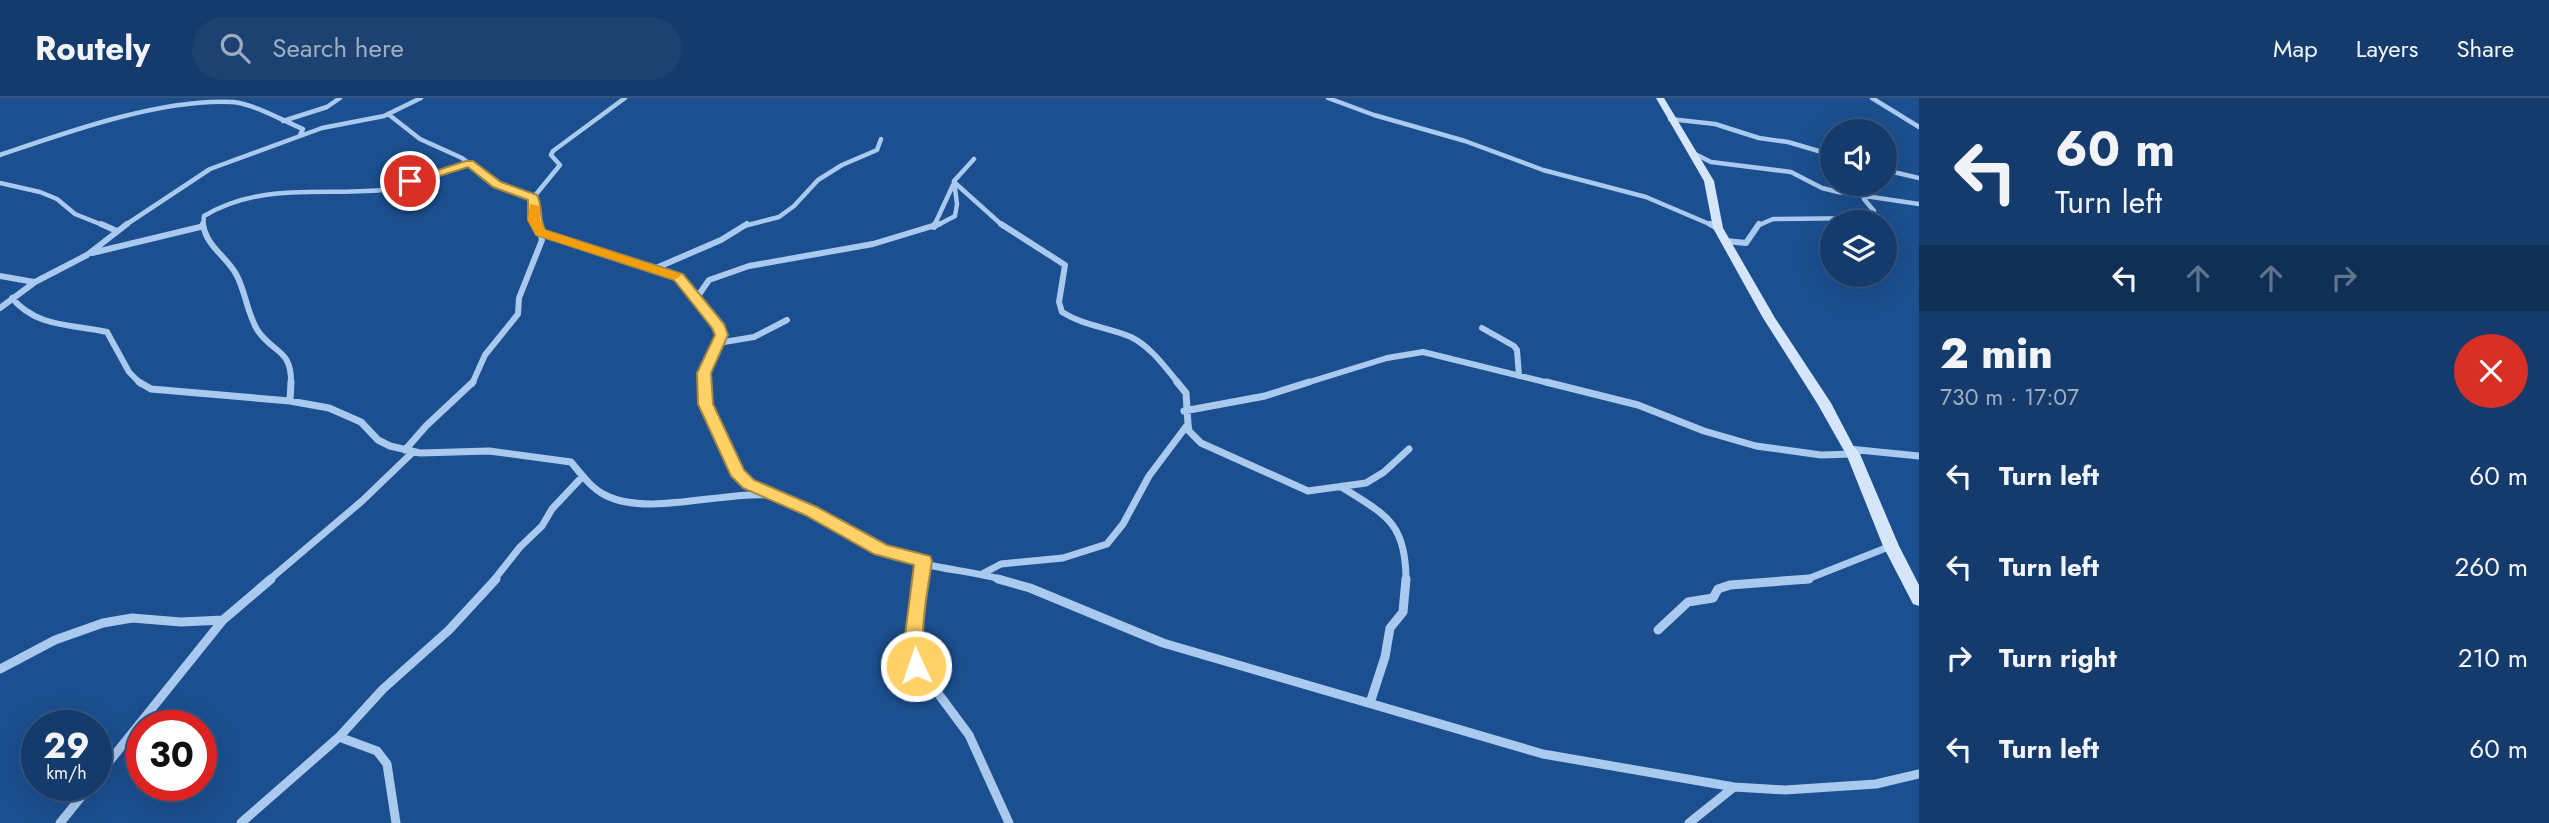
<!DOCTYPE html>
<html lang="en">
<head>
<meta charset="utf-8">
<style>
	body { margin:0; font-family:Jost,sans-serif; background:#1d4271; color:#f1f3f6; height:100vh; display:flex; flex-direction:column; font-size:26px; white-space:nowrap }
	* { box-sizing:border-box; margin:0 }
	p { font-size:23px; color:#9dadc1 }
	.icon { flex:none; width:38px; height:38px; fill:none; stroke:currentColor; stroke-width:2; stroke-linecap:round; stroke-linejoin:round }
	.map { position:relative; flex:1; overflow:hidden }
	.sheet { display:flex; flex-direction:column; background:#143b6b; width:630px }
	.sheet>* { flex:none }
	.banner { background:#143b6b; color:#f1f3f6; overflow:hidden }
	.buttons { position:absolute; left:1820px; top:21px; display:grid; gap:14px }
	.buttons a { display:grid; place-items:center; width:77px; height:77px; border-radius:50%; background:#143b6b; box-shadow:0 7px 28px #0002,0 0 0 2px #33557e; font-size:35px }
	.speed { position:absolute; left:21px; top:612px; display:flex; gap:14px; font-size:35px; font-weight:700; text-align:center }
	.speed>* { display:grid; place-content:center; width:91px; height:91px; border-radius:50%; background:#143b6b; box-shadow:0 7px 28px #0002,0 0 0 2px #33557e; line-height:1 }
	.speed small { font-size:18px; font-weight:400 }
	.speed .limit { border:10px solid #d22; background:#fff; color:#111 }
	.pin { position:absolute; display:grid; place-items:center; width:60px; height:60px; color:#fff; margin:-30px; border:4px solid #fff; border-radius:50%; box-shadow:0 2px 7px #0007 }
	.me { position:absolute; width:77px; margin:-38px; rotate:357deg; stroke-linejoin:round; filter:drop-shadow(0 0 5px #0008) }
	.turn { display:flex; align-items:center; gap:24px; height:147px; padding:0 21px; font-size:32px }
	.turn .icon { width:91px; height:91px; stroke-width:2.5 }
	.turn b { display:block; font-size:49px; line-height:60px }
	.lanes { display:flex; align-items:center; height:66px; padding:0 21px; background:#0003; justify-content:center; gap:35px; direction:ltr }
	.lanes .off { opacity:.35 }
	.round { display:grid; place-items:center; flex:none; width:74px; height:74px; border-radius:37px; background:#1d4271 }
	.headline { display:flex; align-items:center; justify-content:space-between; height:119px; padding:0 21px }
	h1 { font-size:42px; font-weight:800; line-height:52px }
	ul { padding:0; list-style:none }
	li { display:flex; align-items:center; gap:21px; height:91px; padding:0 21px }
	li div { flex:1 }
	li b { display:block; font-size:26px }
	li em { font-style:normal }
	header { display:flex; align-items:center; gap:42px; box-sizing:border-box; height:98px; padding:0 35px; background:#143b6b; border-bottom:2px solid #33557e }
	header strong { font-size:33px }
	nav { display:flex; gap:38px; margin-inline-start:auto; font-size:24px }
	.search { width:490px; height:63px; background:#1d4271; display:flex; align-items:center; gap:18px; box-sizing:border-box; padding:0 24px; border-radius:38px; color:#9dadc1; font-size:26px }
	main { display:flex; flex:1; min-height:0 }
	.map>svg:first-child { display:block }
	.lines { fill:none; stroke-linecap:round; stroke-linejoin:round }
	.street-far3 { stroke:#a9c9ee; stroke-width:4.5 }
	.street-far2 { stroke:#a9c9ee; stroke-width:6 }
	.street-far1 { stroke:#a9c9ee; stroke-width:7 }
	.street { stroke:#a9c9ee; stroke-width:9 }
	.secondary { fill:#d6e6fa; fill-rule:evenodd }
	.route { fill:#ffd166; stroke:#a68842; stroke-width:2 }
	.slow { fill:#f59e0b }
</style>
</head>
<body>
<header>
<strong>Routely</strong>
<div class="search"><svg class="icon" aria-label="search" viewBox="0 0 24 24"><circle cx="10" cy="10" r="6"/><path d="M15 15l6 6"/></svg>Search here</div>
<nav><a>Map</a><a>Layers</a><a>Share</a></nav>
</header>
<main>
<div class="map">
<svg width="1919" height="725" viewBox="0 0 1919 725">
	<rect width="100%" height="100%" fill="#1b4f8f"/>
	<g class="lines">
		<path class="street-far3" d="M1328,0L1374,17L1465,43L1543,72L1646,99L1714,128
			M1872,0L1919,29
			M388,16L420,41L462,60L497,87L533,100L538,128
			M1670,21L1715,26L1759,40L1788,44L1832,57
			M283,23L327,9L340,0
			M1695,56L1711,64L1791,74L1822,90L1838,94L1919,106
			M0,57C67,34 162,0 233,4C257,7 281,22 303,31L300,37
			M1885,72L1919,80
			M954,84L1003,128
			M0,85L40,94L57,101L75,116L105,128
			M533,100L560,67L551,57L553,53L625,0
			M124,128L210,71L322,30L384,18L421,0
			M203,128L204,118C261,84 320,98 382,92C409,89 444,74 470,66
			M744,128L779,119L794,108L818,82L842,67L877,52L881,41
			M934,128L953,87
			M936,128L955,118L957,106L954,83L974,61
			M1757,128L1773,121L1866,120L1874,113L1864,101"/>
		<path class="street-far2" d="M101,126L117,133
			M203,126C206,148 226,158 236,176C246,194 247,216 258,233C274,256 292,251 291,286
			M1001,126L1065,167L1059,204L1062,214C1084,228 1108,229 1131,239C1151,249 1165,269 1179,286
			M1710,126L1718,130
			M934,129L935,126
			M540,134L584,150L672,175L679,179L719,229L722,238L704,275L705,286
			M1726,143L1746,145L1759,126
			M92,155L200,129
			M656,170L721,142L747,126
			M0,178L34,184
			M12,200C37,230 72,226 107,234L129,274L141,286
			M696,201L709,182L749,168L873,146L939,126
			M0,210L35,184L87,157L127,126
			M1482,230L1514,248L1517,252L1519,278
			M718,245L754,239L787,222
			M472,286L485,257L518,216L519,200L542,142L538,126
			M1303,286L1387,260L1423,254L1553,286"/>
		<path class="street-far1" d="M139,284L151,291L290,303L329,310L361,324L378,342L390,348L420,355L489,353L571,364C581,376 591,390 605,397C647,419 723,393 770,397C807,401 859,443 895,457C929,471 969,472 1004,482
			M705,284L706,306L737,375L748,386L767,395
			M1546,284L1638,307L1704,333L1756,348L1821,357L1853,356
			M290,303L291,284
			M1184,313L1265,298L1309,284
			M1188,326L1189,333L1201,345L1308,393L1366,385L1384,374L1409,351
			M1849,351L1919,358
			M405,352L426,328L473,284
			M1343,390C1386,417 1406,425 1406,482
			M982,476L1001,466L1063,460L1107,446L1123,426L1149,378L1188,326L1186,295L1177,284
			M269,482L362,403L413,354
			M494,482L520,449L542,428L552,411L583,378
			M920,482L923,463
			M1805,482L1891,448"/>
		<path class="street" d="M920,481L913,535L917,567L969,637L1009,725
			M998,481L1030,490L1163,545L1543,656L1734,689L1785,692L1876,686L1919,676
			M1658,532L1688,504L1713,500L1718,491L1730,487L1809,481
			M0,571L55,542L103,525L132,520L181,524L223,522
			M1370,605L1385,559L1390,530L1403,514L1406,481
			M339,639L377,653L387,666L396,725
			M96,680L223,522L271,481
			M60,725L90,688
			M241,725L339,639L383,591L449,532L496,481
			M1689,725L1734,689"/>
		<path class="secondary" d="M1656,0H1664L1714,83L1723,130L1775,220L1831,305L1854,349L1860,356L1899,448L1919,487V508L1913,506L1883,448L1847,358L1817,305L1763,220L1713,130L1704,83Z"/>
	</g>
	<path class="route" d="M466,63H473L501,84L537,97C543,109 539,120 545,132L683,176L724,226L728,237L711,275L713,306L744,372L754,382L817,409L887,447L930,458L932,463C928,490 922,519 923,546C924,556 928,564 923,573L916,575L910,573L904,545L914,467L874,456L805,417L743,390L731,378L698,306L697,275L715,237L712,230L674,182L536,137L528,122V102L493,89L468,69L410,87L404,83Z"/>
	<path class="slow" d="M530,106L540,108V122L545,132L682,177L676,181L671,180L536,137L528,122Z"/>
</svg>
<div class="buttons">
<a><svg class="icon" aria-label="sound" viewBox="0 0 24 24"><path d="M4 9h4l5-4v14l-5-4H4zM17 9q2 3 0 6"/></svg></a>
<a><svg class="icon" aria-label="layers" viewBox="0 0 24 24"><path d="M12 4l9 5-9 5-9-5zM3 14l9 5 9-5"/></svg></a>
</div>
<div class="speed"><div>29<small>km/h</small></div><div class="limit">30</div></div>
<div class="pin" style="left:410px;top:83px;background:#d93025"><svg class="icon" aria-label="arrive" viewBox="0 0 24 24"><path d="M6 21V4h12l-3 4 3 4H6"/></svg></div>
<svg class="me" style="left:916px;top:568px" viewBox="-20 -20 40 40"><circle r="17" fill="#ffd166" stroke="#fff" stroke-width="3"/><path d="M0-11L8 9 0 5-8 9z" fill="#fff"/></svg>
</div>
<section class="sheet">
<div class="banner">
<div class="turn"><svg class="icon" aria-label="left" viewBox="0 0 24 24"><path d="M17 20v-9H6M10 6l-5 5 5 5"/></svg><div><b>60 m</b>Turn left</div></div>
<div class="lanes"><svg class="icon" aria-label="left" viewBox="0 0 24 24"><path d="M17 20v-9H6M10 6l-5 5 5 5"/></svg><svg class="icon off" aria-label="ahead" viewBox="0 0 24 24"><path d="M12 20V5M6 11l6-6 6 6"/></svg><svg class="icon off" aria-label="ahead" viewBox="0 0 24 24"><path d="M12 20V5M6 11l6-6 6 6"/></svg><svg class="icon off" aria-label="right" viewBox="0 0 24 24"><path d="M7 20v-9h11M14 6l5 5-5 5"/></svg></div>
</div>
<div class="headline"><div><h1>2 min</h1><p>730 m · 17:07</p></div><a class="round" style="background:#d93025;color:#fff"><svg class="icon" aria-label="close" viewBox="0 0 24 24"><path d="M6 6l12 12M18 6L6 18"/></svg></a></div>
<ul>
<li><svg class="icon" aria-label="left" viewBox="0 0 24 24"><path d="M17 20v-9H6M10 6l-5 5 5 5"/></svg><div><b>Turn left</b></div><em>60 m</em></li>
<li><svg class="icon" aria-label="left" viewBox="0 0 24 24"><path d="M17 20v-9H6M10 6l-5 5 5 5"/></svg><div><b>Turn left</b></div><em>260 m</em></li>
<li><svg class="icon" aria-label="right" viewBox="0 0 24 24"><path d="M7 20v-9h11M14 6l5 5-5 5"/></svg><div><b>Turn right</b></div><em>210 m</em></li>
<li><svg class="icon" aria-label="left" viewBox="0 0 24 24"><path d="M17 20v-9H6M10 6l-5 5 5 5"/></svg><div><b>Turn left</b></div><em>60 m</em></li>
</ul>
</section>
</main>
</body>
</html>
